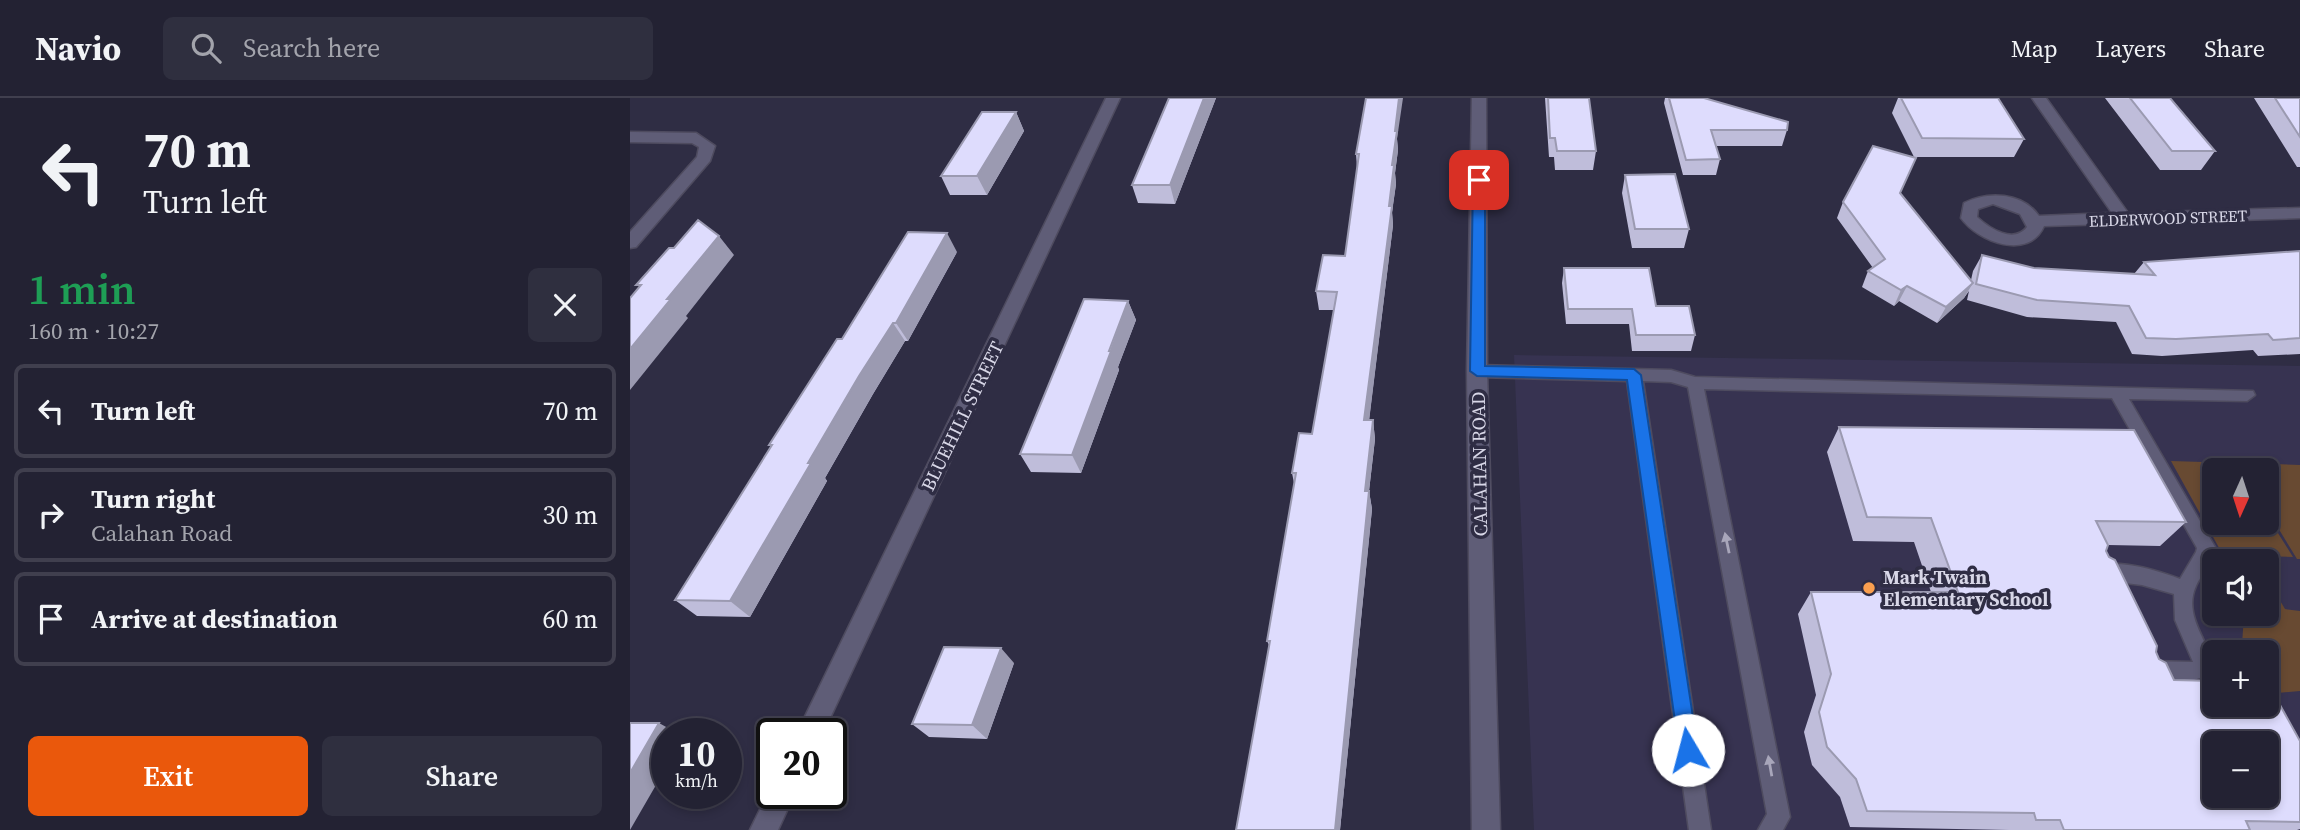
<!DOCTYPE html>
<html lang="en">
<head>
<meta charset="utf-8">
<style>
	body { margin:0; font-family:"Source Serif 4",serif; background:#2f2f3f; color:#f1f3f6; height:100vh; display:flex; flex-direction:column; font-size:26px; white-space:nowrap }
	* { box-sizing:border-box; margin:0 }
	p { font-size:23px; color:#a3a4ac }
	.icon { flex:none; width:38px; height:38px; fill:none; stroke:currentColor; stroke-width:2; stroke-linecap:round; stroke-linejoin:round }
	.map { position:relative; flex:1; overflow:hidden }
	.panel { display:flex; flex-direction:column; background:#232233; width:630px }
	.panel>* { flex:none }
	.hud { background:#232233; color:#f1f3f6; overflow:hidden }
	.needle { width:46px; rotate:183deg }
	.buttons { position:absolute; left:1572px; top:360px; display:grid; gap:14px }
	.buttons a { display:grid; place-items:center; width:77px; height:77px; border-radius:10px; background:#232233; box-shadow:0 4px 10px #0003,0 0 0 2px #403f4e; font-size:35px }
	.speed { position:absolute; left:21px; top:620px; display:flex; gap:14px; font-size:35px; font-weight:700; text-align:center }
	.speed>* { display:grid; place-content:center; width:91px; height:91px; border-radius:50%; background:#232233; box-shadow:0 4px 10px #0003,0 0 0 2px #403f4e; line-height:1 }
	.speed small { font-size:18px; font-weight:400 }
	.speed .limit { border:4px solid #111; border-radius:10px; background:#fff; color:#111 }
	.pin { position:absolute; display:grid; place-items:center; width:60px; height:60px; color:#fff; margin:-30px; border-radius:14px; box-shadow:0 4px 10px #0006 }
	.me { position:absolute; width:77px; margin:-38px; rotate:352deg; stroke-linejoin:round; filter:drop-shadow(0 0 5px #0008) }
	.turn { display:flex; align-items:center; gap:24px; height:147px; padding:0 28px; font-size:32px }
	.turn .icon { width:91px; height:91px; stroke-width:2.5 }
	.turn b { display:block; font-size:49px; line-height:60px }
	.round { display:grid; place-items:center; flex:none; width:74px; height:74px; border-radius:10px; background:#2f2f3f }
	.head { display:flex; align-items:center; justify-content:space-between; height:119px; padding:0 28px }
	h1 { font-size:42px; font-weight:600; line-height:52px; color:#1e9e55 }
	.button { display:flex; gap:14px; margin-top:auto; padding:14px 28px }
	.button a { flex:1; height:80px; border-radius:10px; background:#ea580c; color:#fff; font-size:28px; font-weight:600; line-height:80px; text-align:center }
	.button a+a { background:#2f2f3f; color:#f1f3f6 }
	ul { padding:0; list-style:none }
	li { display:flex; align-items:center; gap:21px; height:94px; margin:0 14px 10px; padding:0 14px; border:4px solid #403f4e; border-radius:10px }
	li div { flex:1 }
	li b { display:block; font-size:26px }
	li em { font-style:normal }
	header { display:flex; align-items:center; gap:42px; box-sizing:border-box; height:98px; padding:0 35px; background:#232233; border-bottom:2px solid #403f4e }
	header strong { font-size:33px }
	nav { display:flex; gap:38px; margin-inline-start:auto; font-size:24px }
	.search { width:490px; height:63px; background:#2f2f3f; display:flex; align-items:center; gap:18px; box-sizing:border-box; padding:0 24px; border-radius:10px; color:#a3a4ac; font-size:26px }
	main { display:flex; flex:1; min-height:0 }
	.map>svg:first-child { display:block }
	.built { fill:#373351; fill-rule:evenodd }
	.green { fill:#684a32 }
	.lines { fill:none; stroke-linecap:round; stroke-linejoin:round }
	.lane-casing { stroke:#4e4b5f; stroke-width:3 }
	.street-casing { stroke:#4e4b5f; stroke-width:3 }
	.lane { fill:#5f5d77; fill-rule:evenodd }
	.street { fill:#5f5d77; fill-rule:evenodd }
	.wall { fill:#bfbdda }
	.shaded-wall { fill:#9b9ab1 }
	.building { fill:#dedcfd; stroke:#9b9ab1; stroke-width:2; fill-rule:evenodd }
	.oneway { fill:#a8a6ba }
	.route { fill:#1a73e8; stroke:#114b97; stroke-width:2 }
	.poi-dot { fill:#fa9f4f; stroke:#2f2d44; stroke-width:2.5 }
	.labels { text-anchor:middle; dominant-baseline:central; stroke-width:7; stroke-linejoin:round; paint-order:stroke }
	.far-street-label { font-size:16px; fill:#d8d7e7; stroke:#2f2d44 }
	.street-label { font-size:19px; fill:#d8d7e7; stroke:#2f2d44 }
	.poi-label { font-size:19px; font-weight:bold; fill:#d8d7e7; stroke:#2f2d44; text-anchor:start }
</style>
</head>
<body>
<header>
<strong>Navio</strong>
<div class="search"><svg class="icon" aria-label="search" viewBox="0 0 24 24"><circle cx="10" cy="10" r="6"/><path d="M15 15l6 6"/></svg>Search here</div>
<nav><a>Map</a><a>Layers</a><a>Share</a></nav>
</header>
<main>
<section class="panel">
<div class="hud">
<div class="turn"><svg class="icon" aria-label="left" viewBox="0 0 24 24"><path d="M17 20v-9H6M10 6l-5 5 5 5"/></svg><div><b>70 m</b>Turn left</div></div>
</div>
<div class="head"><div><h1>1 min</h1><p>160 m · 10:27</p></div><a class="round"><svg class="icon" aria-label="close" viewBox="0 0 24 24"><path d="M6 6l12 12M18 6L6 18"/></svg></a></div>
<ul>
<li><svg class="icon" aria-label="left" viewBox="0 0 24 24"><path d="M17 20v-9H6M10 6l-5 5 5 5"/></svg><div><b>Turn left</b></div><em>70 m</em></li>
<li><svg class="icon" aria-label="right" viewBox="0 0 24 24"><path d="M7 20v-9h11M14 6l5 5-5 5"/></svg><div><b>Turn right</b><p>Calahan Road</p></div><em>30 m</em></li>
<li><svg class="icon" aria-label="arrive" viewBox="0 0 24 24"><path d="M6 21V4h12l-3 4 3 4H6"/></svg><div><b>Arrive at destination</b></div><em>60 m</em></li>
</ul>
<div class="button"><a>Exit</a><a>Share</a></div>
</section>
<div class="map">
<svg width="1670" height="732" viewBox="0 0 1670 732">
	<rect width="100%" height="100%" fill="#2f2d44"/>
	<path class="built" d="M884,257L1670,268V732H904ZM1584,373H1636V425H1584ZM1584,464H1636V516H1584ZM1584,555H1636V607H1584ZM1584,646H1636V698H1584Z"/>
	<path class="green" d="M1541,363L1605,365L1610,373H1584V425H1636V416L1663,459L1593,457Z
		M1609,365L1670,367V461H1667L1636,410V373H1614Z
		M1636,479L1655,511L1670,513V593L1647,595L1636,587V555H1593L1590,548L1612,547L1614,516H1636Z"/>
	<g class="lines">
		<g class="lane-casing">
			<path id="lane" d="M847,267L1041,272L1065,279L1623,293L1625,297L1617,303L1499,301L1585,449C1584,466 1572,474 1566,488C1553,516 1577,542 1584,567C1574,589 1531,587 1511,580L1508,573L1511,566L1518,563L1563,564L1545,522L1544,496L1512,487L1462,481L1459,475L1462,469C1487,460 1526,472 1550,481L1566,454L1567,450L1482,300L1074,291L1160,719L1153,732H1128L1137,716L1058,289L1041,284L1013,283L1081,732H1059L997,283L847,279L839,273Z"/>
		</g>
		<g class="street-casing">
			<path id="street" d="M476,0H490L193,635H167Z
				M842,0H856L857,273L870,732H842L837,273Z
				M1402,0H1416L1498,115L1670,110V120L1414,128C1399,163 1348,144 1331,120L1334,105C1358,93 1392,94 1409,118L1482,115ZM1363,106L1390,116L1397,129C1384,146 1360,131 1347,119L1348,111Z
				M0,34L66,35L85,48L80,63L6,149L0,150V134L67,59L69,49L62,45L0,44Z
				M142,687V695H165L148,732H120Z"/>
		</g>
		<use href="#lane" class="lane"/>
		<use href="#street" class="street"/>
	</g>
	<path class="wall" d="M539,0H586L545,106L508,105L502,87Z
		M915,0H959L966,53L963,72H925L924,59H919Z
		M1035,0H1074L1157,32L1152,48H1086L1090,61L1086,77H1053L1034,5Z
		M1268,0H1368L1394,41L1384,59H1284L1262,15Z
		M1475,0H1540L1585,53L1571,72H1530Z
		M1624,0H1670V69H1667Z
		M386,14L394,33L357,97H320L311,78Z
		M767,41L768,52L765,75L766,86L762,114L763,127L739,322H743L745,341L739,393L742,411L710,732H606L639,547L637,543L664,385L662,375L682,336L704,212H689L686,193L715,158L727,70L726,56Z
		M995,77L1059,131L1054,150H1002L992,95Z
		M1270,95L1341,182L1343,173L1352,157L1404,170L1504,176L1514,164L1670,153V256L1628,258L1623,252L1532,258L1502,256L1486,224L1397,219L1337,202L1339,193L1334,200L1307,225L1269,203L1264,208L1232,189L1238,173L1243,170L1207,120L1213,104Z
		M327,154L278,243H275L243,296L195,380L197,383L120,519L67,518L45,502L141,349L139,347Z
		M934,170L1026,208L1065,237L1061,253H1002L999,226H936L932,185Z
		M498,203L506,222L488,269L489,272L451,375L401,374L390,356Z
		M1209,329L1556,424L1530,448L1478,447L1476,453L1529,561L1544,582L1670,643V731L1667,732H1379L1220,729L1210,699L1182,667L1174,634L1186,597L1168,516L1181,494H1301L1284,444L1223,443L1197,354Z
		M384,565L357,641L299,639L282,626Z"/>
	<path class="shaded-wall" d="M574,0H586L545,106L540,87Z
		M769,0H773L767,41L768,52L765,75L766,86L762,114L763,127L737,340L734,322L759,108L765,33Z
		M386,14L394,33L357,97L347,78Z
		M317,135L327,154L278,243L266,225Z
		M89,138L104,157L56,218L58,220L0,292V251L37,201Z
		M1343,185L1334,200L1307,225L1316,209Z
		M1277,188L1269,203L1264,208L1271,192Z
		M498,203L506,222L488,269L489,272L451,375L442,357Z
		M263,225L275,243L243,296L195,380L197,383L120,519L100,503L178,365L229,278Z
		M743,322L745,341L739,393L742,411L710,732H705L735,393Z
		M371,550L384,565L357,641L342,627Z
		M29,625L47,635H37V668L0,732V675Z"/>
	<path class="building" d="M539,0H574L540,87H502Z
		M736,0H769L765,33H767L762,67H764L759,108H762L734,322H743L735,393H739L705,732H606L640,543H637L666,375H662L669,335L682,336L707,194L686,193L693,157L715,158L729,56H726Z
		M918,0H959L966,53H927L925,40H920Z
		M1039,0H1074L1158,24L1157,32H1081L1090,61L1056,62Z
		M1271,0H1368L1394,41L1292,40Z
		M1500,0H1540L1585,53H1542Z
		M1645,0H1670V39Z
		M352,14H386L347,78H311Z
		M1243,48L1286,60L1270,95L1343,185L1316,209L1277,188L1271,192L1238,173L1255,161L1213,104Z
		M1045,76L1059,131H1005L995,77Z
		M68,122L89,138L37,201H41L0,251V200L11,187H6L39,150H44Z
		M278,134L317,135L266,225H263L229,278L178,365H181L100,503L45,502L142,347H139L207,241H212Z
		M1670,153V240L1643,242L1638,236L1546,241L1516,240L1499,208L1407,202L1346,186L1352,157L1404,170L1525,177L1514,164Z
		M934,170H1019L1026,208H1059L1065,237H1006L1002,211H938Z
		M454,201L498,203L479,253H481L442,357L390,356Z
		M1209,329L1504,332L1556,424L1466,423L1478,447L1476,453L1479,459L1485,462L1527,548L1526,554L1529,561L1536,565L1544,582L1584,583V607H1636V598H1645L1670,643V724L1616,723L1620,732H1434L1430,722H1406L1404,715L1237,713L1226,681L1197,649L1189,614L1201,576L1181,494H1328L1301,420L1237,419ZM1584,646H1636V698H1584Z
		M314,549L371,550L342,627L282,626Z
		M0,625H29L0,675Z"/>
	<defs><path id="oneway-solid" d="M-6-.8H1V-3.2L6.5 0L1 3.2V.8H-6Z" transform="scale(1.75)"/></defs>
	<g class="oneway">
		<use href="#oneway-solid" transform="translate(1097 445) rotate(-102)"/>
		<use href="#oneway-solid" transform="translate(1140 668) rotate(-100)"/>
	</g>
	<path class="route" d="M849,78L855,82V268L1004,271L1011,277L1068,652L1065,659L1058,661L1051,659L1049,652L997,282L847,278L840,273L843,82Z"/>
	<circle class="poi-dot" cx="1239" cy="490" r="7"/>
	<g class="labels">
		<g class="far-street-label">
			<text transform="translate(1538 120) rotate(-2)">ELDERWOOD STREET</text>
		</g>
		<g class="street-label">
			<text transform="translate(332 318) rotate(-64)">BLUEHILL STREET</text>
			<text transform="translate(849 366) rotate(-91)">CALAHAN ROAD</text>
		</g>
		<g class="poi-label">
			<text x="1253" y="479">Mark Twain<tspan x="1253" dy="22">Elementary School</tspan></text>
		</g>
	</g>
</svg>
<div class="buttons">
<a><svg class="needle" viewBox="-14 -14 28 28"><path d="M0-13l5 13h-10z" fill="#e53935"/><path d="M0 13l5-13h-10z" fill="#a3a4ac"/></svg></a>
<a><svg class="icon" aria-label="sound" viewBox="0 0 24 24"><path d="M4 9h4l5-4v14l-5-4H4zM17 9q2 3 0 6"/></svg></a>
<a>+</a>
<a>−</a>
</div>
<div class="speed"><div>10<small>km/h</small></div><div class="limit">20</div></div>
<div class="pin" style="left:849px;top:82px;background:#d93025"><svg class="icon" aria-label="arrive" viewBox="0 0 24 24"><path d="M6 21V4h12l-3 4 3 4H6"/></svg></div>
<svg class="me" style="left:1058px;top:652px" viewBox="-20 -20 40 40"><circle r="19" fill="#fff"/><path d="M0-13L10 11 0 6-10 11z" fill="#1a73e8"/></svg>
</div>
</main>
</body>
</html>
